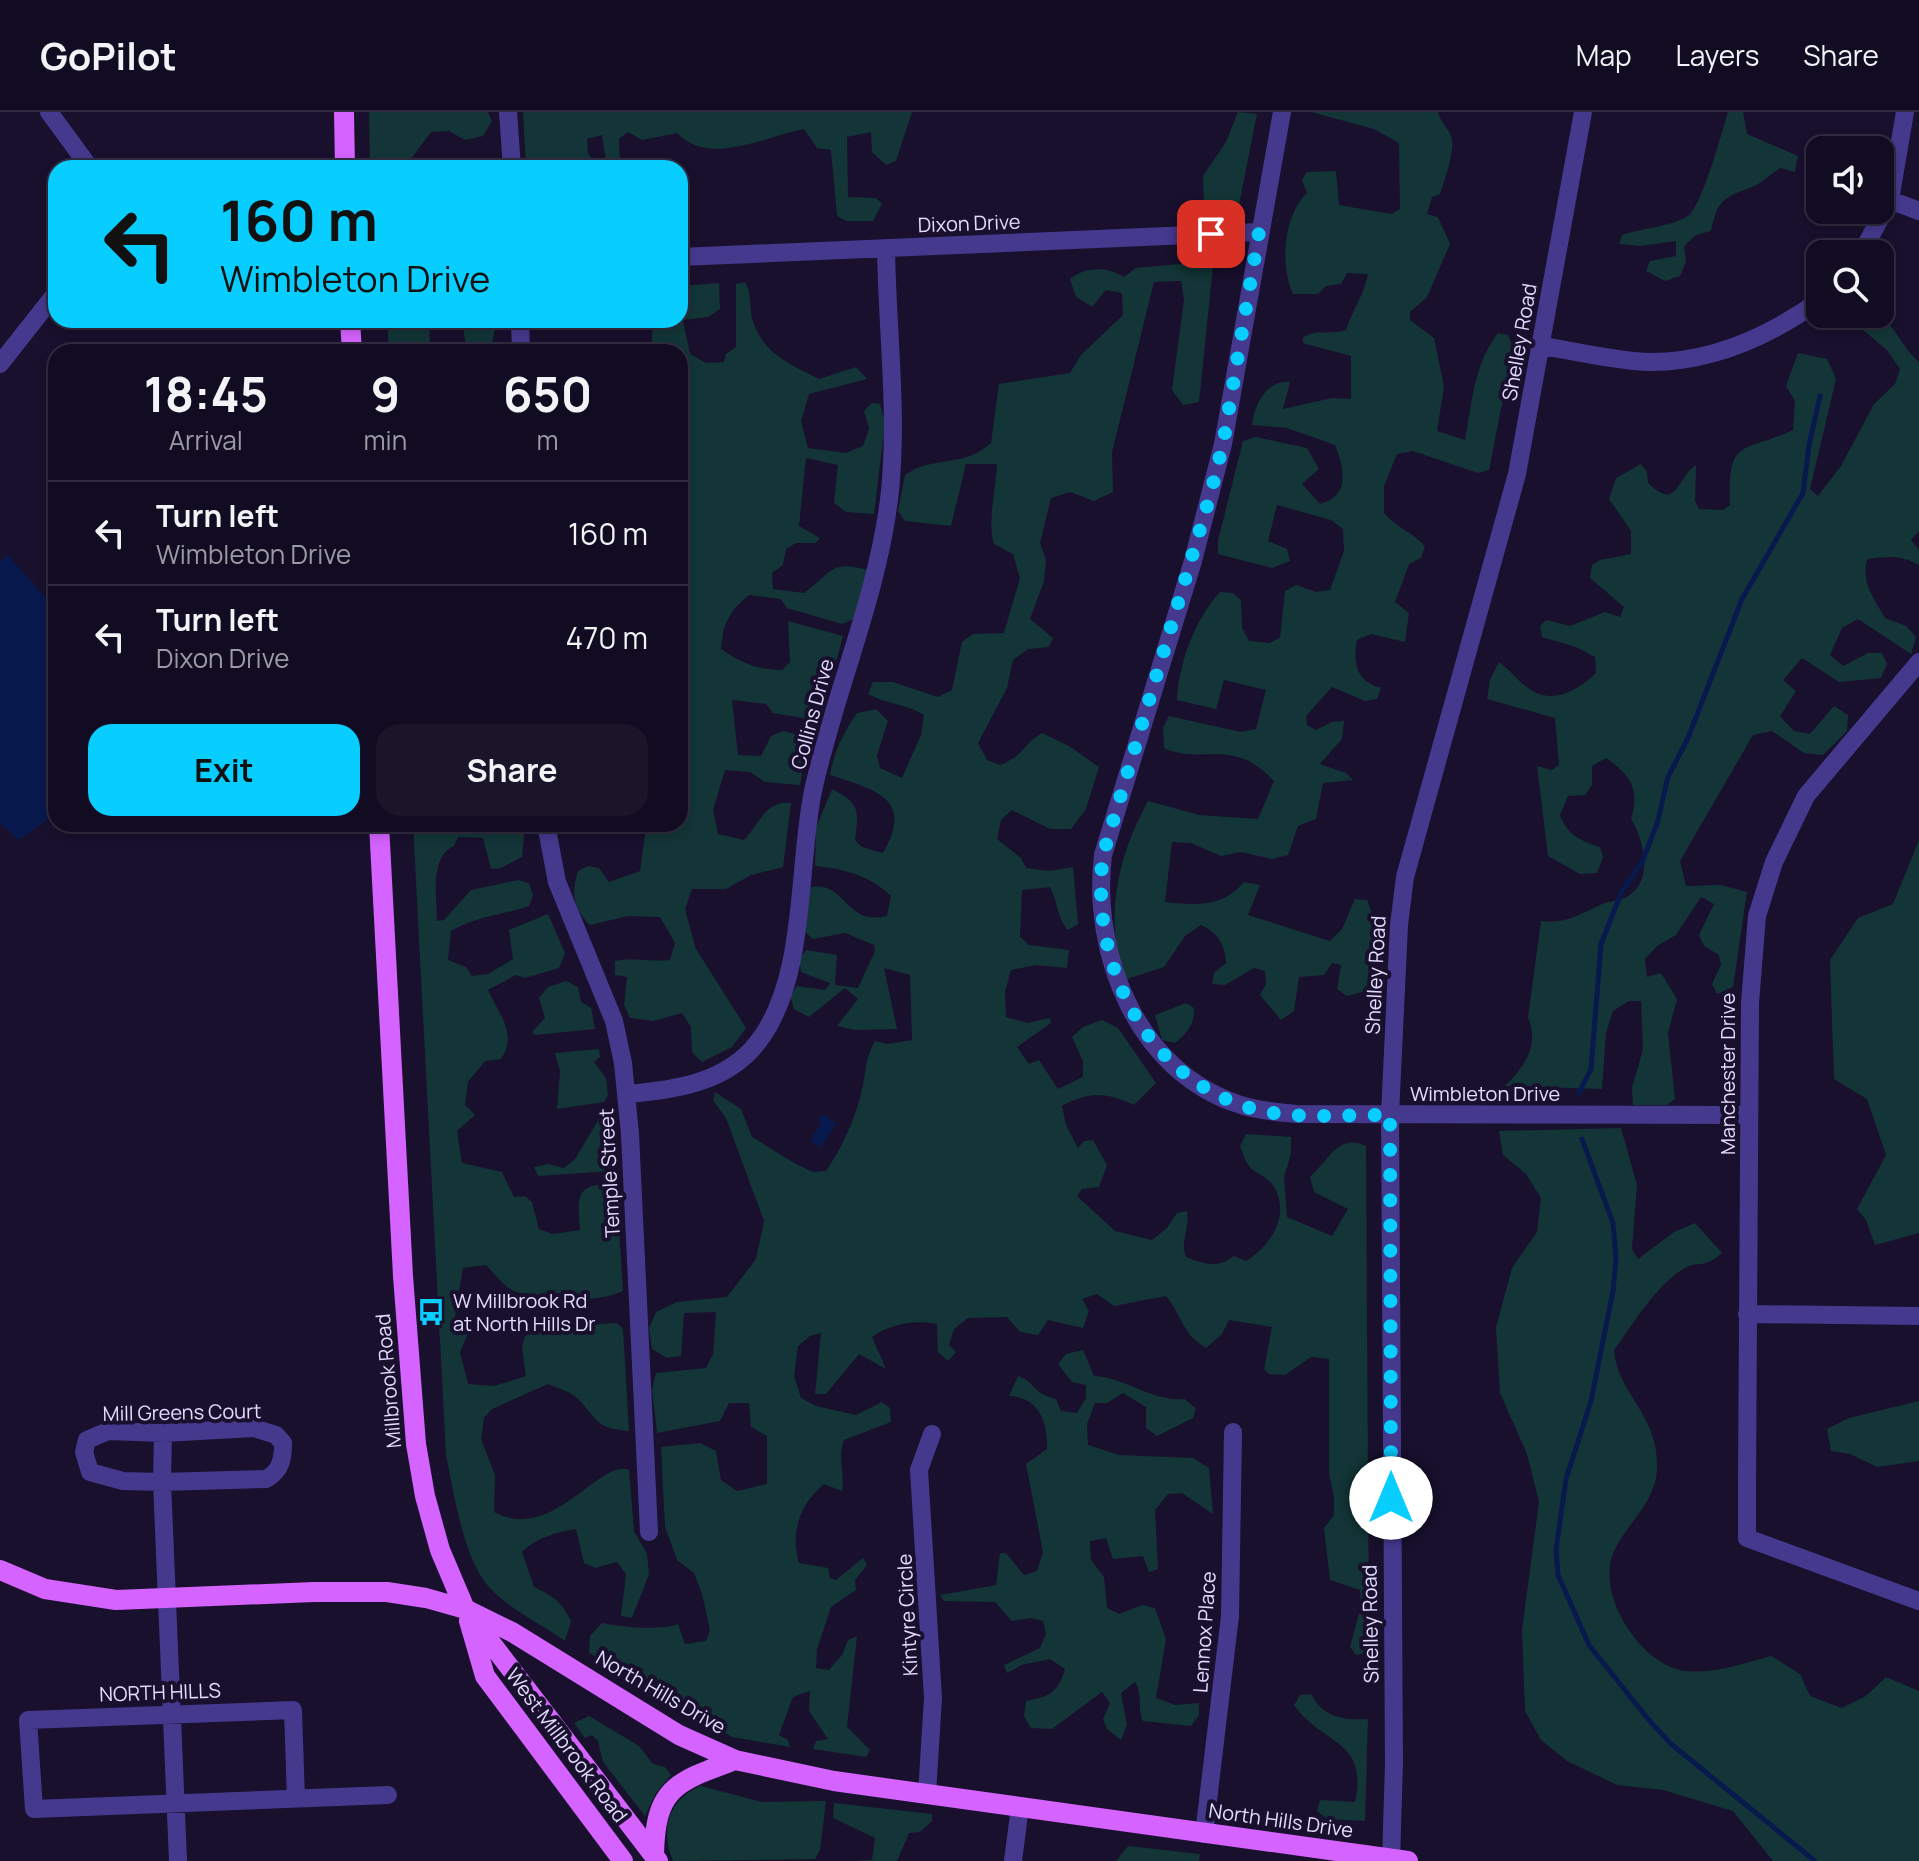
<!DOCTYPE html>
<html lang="en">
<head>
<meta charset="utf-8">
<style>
	body { margin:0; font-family:Manrope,sans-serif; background:#1b152a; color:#f1f3f6; height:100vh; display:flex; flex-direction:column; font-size:30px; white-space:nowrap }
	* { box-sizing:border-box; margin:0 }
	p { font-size:26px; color:#9c9ba5 }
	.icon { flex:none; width:44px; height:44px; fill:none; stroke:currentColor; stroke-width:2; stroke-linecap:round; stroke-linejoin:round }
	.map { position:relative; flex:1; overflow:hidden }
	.panel { position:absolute; left:48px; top:232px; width:640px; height:488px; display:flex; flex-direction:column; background:#120c22; border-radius:24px; box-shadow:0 4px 12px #0003,0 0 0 2px #312c40 }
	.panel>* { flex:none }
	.banner { position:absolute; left:48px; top:48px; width:640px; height:168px; border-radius:24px; box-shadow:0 4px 12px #0003,0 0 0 2px #312c40; background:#08cdff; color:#111; overflow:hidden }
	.tools { position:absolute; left:1806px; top:24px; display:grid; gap:16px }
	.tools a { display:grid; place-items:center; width:88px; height:88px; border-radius:16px; background:#120c22; box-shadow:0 4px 12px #0003,0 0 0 2px #312c40; font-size:40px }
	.pin { position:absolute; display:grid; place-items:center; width:68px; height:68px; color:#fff; margin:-34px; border-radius:16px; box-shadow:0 4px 12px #0006 }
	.me { position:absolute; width:88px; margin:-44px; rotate:0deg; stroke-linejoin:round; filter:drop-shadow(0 0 6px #0008) }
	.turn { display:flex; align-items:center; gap:28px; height:168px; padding:0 40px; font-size:36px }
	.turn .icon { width:104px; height:104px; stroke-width:2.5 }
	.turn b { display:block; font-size:56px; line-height:68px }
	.eta { display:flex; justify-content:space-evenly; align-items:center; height:136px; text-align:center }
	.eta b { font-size:48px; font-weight:700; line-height:56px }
	.button { display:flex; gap:16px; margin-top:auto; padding:16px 40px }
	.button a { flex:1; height:92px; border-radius:24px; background:#08cdff; color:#111; font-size:32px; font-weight:700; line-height:92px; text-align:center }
	.button a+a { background:#1b152a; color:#f1f3f6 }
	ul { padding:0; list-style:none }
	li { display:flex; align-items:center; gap:24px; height:104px; padding:0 40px; border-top:2px solid #312c40 }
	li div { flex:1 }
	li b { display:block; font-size:30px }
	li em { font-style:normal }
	header { display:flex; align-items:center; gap:48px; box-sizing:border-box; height:112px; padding:0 40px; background:#120c22; border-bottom:2px solid #312c40 }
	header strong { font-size:38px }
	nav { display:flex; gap:44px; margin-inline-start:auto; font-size:28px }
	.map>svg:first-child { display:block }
	.green { fill:#133537 }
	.water { fill:#081a4d }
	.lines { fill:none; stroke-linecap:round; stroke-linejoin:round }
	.stream { stroke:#081a4d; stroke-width:5 }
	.minor { stroke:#45398e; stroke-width:18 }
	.major { stroke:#d563ff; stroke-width:20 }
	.route { stroke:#08cdff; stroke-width:14; stroke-dasharray:0 25.2 }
	.labels { text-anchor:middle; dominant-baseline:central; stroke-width:8; stroke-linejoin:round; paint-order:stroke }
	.street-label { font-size:20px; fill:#e3dcff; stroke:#18102d }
	.poi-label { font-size:20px; fill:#e3dcff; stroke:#18102d; text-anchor:start }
</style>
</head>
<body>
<header>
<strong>GoPilot</strong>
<nav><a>Map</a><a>Layers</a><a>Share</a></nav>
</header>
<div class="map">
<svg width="1919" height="1749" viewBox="0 0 1919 1749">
	<rect width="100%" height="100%" fill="#18102d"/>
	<path class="green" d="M369,0H488L492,9L483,24L465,28L449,19L431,20L404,56H370Z
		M523,0H912L896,49L886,53L872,40L871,20L847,25L848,85L876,86L882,92L873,109H847L837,104L831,38L817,36L804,17C767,24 708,55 677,21L642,28L628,20L619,27L620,56H607L602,23L587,27L588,42L599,54L595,56H526Z
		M1238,0L1257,2L1238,98L1223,102L1204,98L1203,64L1226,30Z
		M1311,0H1438C1440,9 1447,15 1451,24C1456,36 1445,67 1440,82L1432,85L1427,102L1438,105L1450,132L1427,185L1410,200V208L1434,226L1444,275L1437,319L1465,328C1472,291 1474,252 1498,221L1508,223L1513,236L1489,358L1478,361L1413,339L1397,342L1384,374V401C1397,416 1412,420 1425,434L1421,446L1409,452L1395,490L1409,501L1405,530L1371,522L1357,528C1353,551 1356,569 1381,576L1377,587L1365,589L1332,575L1306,604L1307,613L1316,618L1332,610L1344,609L1342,627L1320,652L1346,661L1353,668L1323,671L1316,707L1298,714L1288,743L1272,747L1241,740L1221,744L1191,731L1172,730L1165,790C1196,793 1222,796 1244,770L1260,773L1248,803L1330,829L1342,817L1355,787L1367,788L1372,802L1370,878L1347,884L1337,877L1341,853L1332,851L1324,863L1299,865L1294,899L1281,908L1260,883L1266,872L1265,859L1254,856L1225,873L1212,872L1214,861L1226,851C1225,832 1218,821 1201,813L1185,824L1164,855L1127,867C1118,860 1119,850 1117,839C1109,784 1122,737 1148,689L1199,703L1258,707L1274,669C1232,624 1204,654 1164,636L1163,615L1169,604L1241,620L1256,617L1266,578L1224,568L1216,597L1177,588C1178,553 1196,505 1220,480L1233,481L1241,488L1242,516L1249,529L1269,531L1280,526L1285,479L1296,473L1316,480L1330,478L1344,439L1343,417L1331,408L1277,393L1268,429L1287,437L1290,449L1272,456L1218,442V429L1243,329L1256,325L1307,336L1319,357L1302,372L1320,392C1351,384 1344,355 1335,333L1287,316L1252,313C1254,293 1267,267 1290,270L1283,297L1332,286L1351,287V244L1303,231V225C1317,217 1331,223 1346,218C1353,197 1364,183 1368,162L1347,161L1341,172L1326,174L1318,182H1293C1280,154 1283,104 1307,81L1302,68L1307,60L1336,59L1339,93L1391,102L1400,97L1399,31L1374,17Z
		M1728,0H1743L1747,22L1798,44L1795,60L1780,56C1771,62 1762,71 1752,75C1723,86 1718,87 1711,119L1696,123L1684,134L1686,150L1680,164L1665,169L1646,159L1650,149L1676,144V129L1640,134L1619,132L1622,123C1642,116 1670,115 1688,104C1702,94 1722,20 1728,0Z
		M1202,150L1213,154L1199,290L1183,293L1172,278L1184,188L1181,169L1154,170L1112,340L1113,380L1094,389L1070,380L1051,386L1040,431L1046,448L1044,469L1030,507L1053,526L1049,535L1028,537L1013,548L1007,576L978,631L987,648L1000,653C1025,643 1022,633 1042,621L1069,634L1099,655L1086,697L1071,717H1050L1012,698L1001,708L997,727L1021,746L1026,756L1049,759L1073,755L1078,812L1068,818C1057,807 1058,789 1050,775L1022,778L1020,825L1029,833L1069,838L1067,856L1036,853L1011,858L1005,880L1006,905L1027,911L1050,906L1051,911L1017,935L1029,952L1039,948L1058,977L1083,965V949L1072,925L1083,915L1102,908L1118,916L1156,971L1134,993C1106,980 1090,979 1062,994L1066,1013L1078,1036L1084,1029L1093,1028L1107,1053L1099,1075L1082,1077L1077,1084L1115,1119L1152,1128L1167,1116L1177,1101L1187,1099C1190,1115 1180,1130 1186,1145C1205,1152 1217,1157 1234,1144L1246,1149C1269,1135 1289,1107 1276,1078C1271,1067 1261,1064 1252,1057C1246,1052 1243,1042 1240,1034L1246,1022L1291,1025V1042L1284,1065L1287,1105L1332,1124L1348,1097L1314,1080L1310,1065C1329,1048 1338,1021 1366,1034L1369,1540L1356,1543L1350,1535L1361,1494L1360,1478L1330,1468L1324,1416L1334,1403V1385L1329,1361V1247L1311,1245L1285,1263L1269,1262L1264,1257L1272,1215L1229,1208L1222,1222L1206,1236C1182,1222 1183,1205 1166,1184L1114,1194L1097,1182L1082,1187L1089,1199L1083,1216L1048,1208L1038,1223L1020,1220L1007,1205L968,1206L954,1217L949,1233L956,1240L948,1249L938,1240L937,1212C914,1208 893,1211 872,1225L886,1257L859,1242L826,1282H815L821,1221L810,1224L798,1234L794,1264L801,1286L816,1294L856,1303L882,1290L890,1296L891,1310L844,1328C837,1346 845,1360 842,1379L824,1372C800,1392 790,1419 799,1451L828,1456L830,1466L836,1468L863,1446L867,1453L855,1468L856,1478L831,1495L817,1537L816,1556L829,1558L842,1543L848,1528L857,1524L847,1615L870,1638L866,1645L813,1637L816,1629L828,1627L809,1599L810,1579L793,1585L779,1623L788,1628L790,1635L732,1625L589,1541L590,1524L602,1511C620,1515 662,1519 678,1512L685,1532L706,1529L710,1518L702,1482L694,1461L677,1448L665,1415L661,1335L700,1331L716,1339L721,1368L737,1379L767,1372V1324L751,1315L749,1291H729L720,1309L657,1321L652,1278L656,1261L706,1256L713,1242L716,1200L684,1201L681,1244L667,1246L652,1237L649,1216L656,1200L677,1190L727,1185L756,1147L764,1109L726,1006L713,988L715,980L741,997L752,1025L796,1052L813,1060L826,1059C843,1034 855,1007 862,978C866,959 865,946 875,929L888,932L912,928L910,863L884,856L897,917L855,918L837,914L858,887L845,876L809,905L794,897L790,884L797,874L825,878L830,871L801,860L799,847L806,838L837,843L835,873L858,876L875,839L874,833L845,821L813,827L803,818L807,776C846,765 844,815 887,804L891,784C869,763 844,757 815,754L816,716L832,677C860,692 859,697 855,728L862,735L883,741C915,686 875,678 830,663C834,639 844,620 857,601L876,597L888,609L877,643L880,656L902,666L921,623L924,603C907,592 886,592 868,582L873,570H893L938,585L952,578L962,530L973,522L1004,521L1020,466L1013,442L994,432C987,412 996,376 997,352H966L951,414L905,409L898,399L905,363C932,343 962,357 991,331L999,272L1070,261L1081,243L1123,203L1122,181L1106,178L1092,195L1076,185L1070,167C1087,154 1107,155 1124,165L1136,156Z
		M745,170C752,182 749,193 752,206C762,242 790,252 819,267L856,255L867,267L809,282L801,309L808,336L846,341L863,334L869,317L864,299L872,291L880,292L885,311L874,402L846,400L834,391L838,353L806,346L799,414L820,426L816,431H796L786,437L783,453L772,461L773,477L804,481C832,461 829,447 868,458L854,507L842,512L787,496L781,487L749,483C729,500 723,511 721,537C741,551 758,558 782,558L790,550L788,509L843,524L820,609L773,601L766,592L732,588L738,643L761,644L771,624L783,619L808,625L800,673L765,670L750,660L725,658L713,698L718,722L744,728C760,711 765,689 791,691L783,755L751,763L726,777H692L685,797L696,837L746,916L732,935L702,950L692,940L691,915L682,901L653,909L630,906L624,893L627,865L615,863V849C633,845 651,850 670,848L675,831L660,805L628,804L590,813C573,797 571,780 578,759L588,754L599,756L609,770L640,759L645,722L638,712H680V240H651L653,208H680V174L719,171L720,197L708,205L683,208L690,242L706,251L724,250L726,242L736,235V172Z
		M1844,202C1902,202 1885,217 1919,250V419L1911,428L1919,438V453C1902,443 1887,444 1868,447C1859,467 1875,489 1885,506L1906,514L1916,525L1911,542L1858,507L1842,516L1830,543L1843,554L1868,541H1882L1887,552L1881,566L1839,570L1802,546L1783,568L1796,579L1780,604L1794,619L1810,622L1834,594L1848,603L1847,619L1823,643L1804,641L1772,619L1753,623L1680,749L1686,774L1721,773L1747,780L1733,875L1717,882L1712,872L1721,853L1719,843L1704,834L1699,823L1714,792L1701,785L1676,823L1657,834L1645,847L1647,865L1661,861L1677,887L1668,921L1675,987L1667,993H1633L1632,975L1643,938L1641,889H1629L1613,899L1606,921L1602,977L1505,974C1524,955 1540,934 1528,906L1541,809C1565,812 1579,803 1600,793C1608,789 1617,789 1625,786C1654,772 1645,729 1631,707C1640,678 1631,663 1606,646L1592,654V673L1585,683L1568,684L1560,703C1567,722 1580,729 1600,735L1603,745L1597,761L1580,762L1548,744L1537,654L1552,658L1559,653L1555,606L1487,587L1490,568L1499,550C1510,558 1517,568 1528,576C1551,594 1579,578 1596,561L1595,545L1576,535L1542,525L1540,514L1546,508L1570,514L1605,500L1620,505L1624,495L1590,466L1592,453L1600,448L1631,442V419L1609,387L1616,366L1641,352L1647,360L1648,371C1678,400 1676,366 1696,353L1695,389L1699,397L1723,398L1730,393C1728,324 1742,342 1793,318L1795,289L1786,274L1798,241L1827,247L1836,267L1810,377L1818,384L1841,354L1874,292L1895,272L1900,257L1887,238Z
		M387,208H497L490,240H467L462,209H429L430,240H389Z
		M413,712H525L522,745L501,756L491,757L483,726L458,725L454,734C429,745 437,785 437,809L444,808L471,778L518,768L529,771L533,784L529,794C503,803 475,804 451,819L448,848L466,855L472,864L488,862L513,847L509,818L548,802L565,841L559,856L525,866L516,863L488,878C499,902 518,922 501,947L485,949L468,970L465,993L475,1003L457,1019L462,1051L502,1060L514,1085L525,1084L532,1090L539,1117L553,1122L580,1118C578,1090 574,1070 609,1073L617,1087L623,1179C595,1192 544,1189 514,1179C504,1175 494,1161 486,1153L463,1156L455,1204L466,1210L467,1224L460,1240L468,1272L494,1274L526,1264L522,1236L525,1224C554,1215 586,1213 617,1211L623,1217L629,1319C594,1316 599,1308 577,1286C571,1280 557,1276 548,1272L492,1297L484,1306L481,1327L495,1363L494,1400C553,1432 599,1346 629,1358L634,1419L647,1442L649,1462L632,1506L621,1504L626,1462L617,1450L595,1456L584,1451L576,1417C556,1420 536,1426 522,1440L534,1475C553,1484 562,1490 571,1509L565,1529C541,1512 507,1496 488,1474C463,1444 454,1382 446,1343Z
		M1919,728V1121L1875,1133L1866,1108L1857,1097L1886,1043L1867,987L1834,967L1830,848L1858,806L1893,792Z
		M566,869L578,875L581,890L591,896L595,917L535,923L532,920L545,906L539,886L548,875Z
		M1186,891L1194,896C1195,912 1187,921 1175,931L1162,928L1155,903Z
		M599,937L600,945L594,950L606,966L608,983L604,990L557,997L560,959L555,941Z
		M599,1007L611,1009V1059L538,1064L534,1055L548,1052L564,1056L575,1047Z
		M1621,1016L1637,1073L1632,1137L1638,1147L1674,1120L1695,1111L1722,1141C1702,1158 1698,1148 1683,1157C1655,1175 1634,1211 1614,1238C1617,1282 1659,1302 1657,1356C1656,1392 1625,1412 1613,1442C1596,1484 1642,1555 1687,1559C1714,1562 1745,1551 1771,1544L1800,1562L1810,1584L1842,1596L1866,1584L1886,1565L1919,1579V1749H1773L1733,1699L1663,1678L1617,1673L1567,1649L1541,1628L1525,1599L1522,1518L1539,1390L1527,1342L1500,1281L1496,1215L1512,1156L1537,1120L1541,1086L1526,1062L1503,1043L1499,1019Z
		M1083,1238L1094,1264C1127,1266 1152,1290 1185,1287L1196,1297L1193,1306L1157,1324L1146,1316V1295L1123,1281L1107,1291H1095L1087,1312L1088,1333L1119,1343L1193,1346L1209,1356L1213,1402L1182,1381L1168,1382L1155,1398L1158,1457L1149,1460L1143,1444L1113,1447L1106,1426L1090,1429L1091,1448L1104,1465L1107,1496L1119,1502L1142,1493L1155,1496L1166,1527L1156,1586L1175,1593L1199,1591V1603L1191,1614L1143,1609C1137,1595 1143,1583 1135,1570L1121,1581L1127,1613L1121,1628L1107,1617L1103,1607L1110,1591L1102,1580L1052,1617L1031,1616L1024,1604L1026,1589C1050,1584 1058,1581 1065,1557L1050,1547L1022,1553L1007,1561L1004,1553L1040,1536L1046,1522L1043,1509L1031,1506L1012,1509L995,1490L944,1489L940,1483L996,1473L1000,1441H1006L1024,1463L1037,1459L1043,1440L1026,1352L1047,1337C1048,1310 1039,1285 1009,1284L1018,1264C1036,1270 1031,1281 1056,1287L1061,1299L1077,1301L1086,1286V1273L1072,1270L1058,1252L1066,1242Z
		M1919,1289V1349L1877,1355L1850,1342L1831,1339L1827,1317L1849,1306Z
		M1311,1582C1324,1606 1342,1608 1368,1607L1365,1709L1327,1707L1317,1699L1320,1688L1355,1690C1369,1627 1322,1633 1294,1593L1300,1583Z
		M589,1604L639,1634L653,1652L665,1655L671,1663L656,1681L645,1704L603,1650L598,1629L592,1623L585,1626L574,1611Z
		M701,1674L762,1690L826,1689L820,1738L815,1747L673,1749C660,1719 668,1687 701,1674Z
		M834,1691L932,1702V1709L920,1720L909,1721L897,1749H854L872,1748L875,1726L833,1706Z
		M1128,1734L1200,1742L1199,1749H1116Z"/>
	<path class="water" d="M8,443L56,498V701L19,728L0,711V449Z
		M822,1002L836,1012L820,1036L810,1028L821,1011L818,1008Z"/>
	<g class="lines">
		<path class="stream" d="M1579,981L1591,957L1601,832L1622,779L1642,750L1657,712L1668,665L1688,626L1742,487L1803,381L1809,333L1820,284
			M1582,1027L1613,1111L1616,1147L1613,1179L1591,1289L1566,1367L1556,1438L1558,1463L1589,1533L1648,1607L1671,1632L1815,1749"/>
		<path class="minor" d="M49,0L90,56
			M508,0L512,56
			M1282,0L1223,332L1193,449L1103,743C1091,843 1138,961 1241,993C1258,999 1278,1000 1296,1002L1749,1003
			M1890,88L1919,99
			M1861,142L1890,88L1905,0
			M680,145L1259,120
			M520,208L521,240
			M1541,234C1577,239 1614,249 1650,250C1713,250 1770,224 1820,188
			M0,252L56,181
			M1919,550L1806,684L1774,750L1757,804L1750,891L1747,1370V1426L1919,1489
			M546,712L557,770L614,909L623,951L630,1022L649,1420
			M627,982C674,978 727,971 758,930C807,867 797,757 813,679C835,578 879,482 890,379C898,298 887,217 886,136
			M1747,1202L1919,1204
			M163,1321L162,1370L266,1367C281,1359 283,1347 283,1331L276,1323L254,1316L163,1321L108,1319L87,1328L84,1340L90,1360L123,1369L162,1370L178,1749
			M927,1682L933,1586L919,1358L932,1322
			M296,1687L293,1598L28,1608L34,1697L388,1683
			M1204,1722L1230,1504L1233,1320
			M1013,1749L1020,1695
			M1391,1749L1394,1651L1390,1003L1399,813L1405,765L1517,362L1583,0"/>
		<path class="major" d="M344,0L345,56
			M350,208L352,240
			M379,712L403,1164L416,1332L425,1384L440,1438L465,1497L658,1749
			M0,1458L45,1477L116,1488L314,1480H387L426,1486L465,1497L512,1520L679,1623L735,1648L834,1669L1408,1749
			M469,1509L485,1564L623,1749
			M654,1744C655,1675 676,1670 735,1648"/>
	</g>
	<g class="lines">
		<path class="route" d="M1211,122L1259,120L1223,332L1210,384L1103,743C1090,844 1139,955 1238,992C1285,1010 1342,1002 1390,1003L1391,1386"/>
	</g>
	<defs>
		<g id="bus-bare" transform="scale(2.16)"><path d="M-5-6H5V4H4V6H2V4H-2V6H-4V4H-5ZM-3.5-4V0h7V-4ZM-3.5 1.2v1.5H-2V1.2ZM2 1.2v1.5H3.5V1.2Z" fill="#08cdff" stroke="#18102d" stroke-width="2.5" paint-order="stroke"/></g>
	</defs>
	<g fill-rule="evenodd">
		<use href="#bus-bare" x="431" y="1200"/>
	</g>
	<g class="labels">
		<g class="street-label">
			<text transform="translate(969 111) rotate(-2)">Dixon Drive</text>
			<text transform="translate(1519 230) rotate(-80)">Shelley Road</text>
			<text transform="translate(812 602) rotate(-75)">Collins Drive</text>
			<text transform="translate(1375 863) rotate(-87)">Shelley Road</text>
			<text transform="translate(1727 962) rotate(-90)">Manchester Drive</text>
			<text x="1485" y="981">Wimbleton Drive</text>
			<text transform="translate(609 1061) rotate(-93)">Temple Street</text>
			<text transform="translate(388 1269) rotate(-95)">Millbrook Road</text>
			<text transform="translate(182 1300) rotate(-1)">Mill Greens Court</text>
			<text transform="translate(907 1503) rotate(-93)">Kintyre Circle</text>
			<text transform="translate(1370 1512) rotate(-91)">Shelley Road</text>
			<text transform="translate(1204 1520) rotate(-86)">Lennox Place</text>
			<text transform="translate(160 1580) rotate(-2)">NORTH HILLS</text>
			<text transform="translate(661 1580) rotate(30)">North Hills Drive</text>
			<text transform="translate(567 1633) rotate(53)">West Millbrook Road</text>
			<text transform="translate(1281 1708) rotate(8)">North Hills Drive</text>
		</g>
		<g class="poi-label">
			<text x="453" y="1188">W Millbrook Rd<tspan x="453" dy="23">at North Hills Dr</tspan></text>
		</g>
	</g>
</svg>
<div class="tools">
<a><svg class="icon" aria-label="sound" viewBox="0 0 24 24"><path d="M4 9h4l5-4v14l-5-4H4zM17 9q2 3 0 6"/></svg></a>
<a><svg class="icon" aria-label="search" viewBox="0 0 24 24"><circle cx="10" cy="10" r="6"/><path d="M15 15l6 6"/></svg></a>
</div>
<div class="pin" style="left:1211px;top:122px;background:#d93025"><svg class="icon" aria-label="arrive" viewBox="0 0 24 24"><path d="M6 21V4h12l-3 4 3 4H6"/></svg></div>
<svg class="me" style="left:1391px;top:1386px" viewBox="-20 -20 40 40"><circle r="19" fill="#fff"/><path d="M0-13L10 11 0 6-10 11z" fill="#08cdff"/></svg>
<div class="banner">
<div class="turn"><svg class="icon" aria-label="left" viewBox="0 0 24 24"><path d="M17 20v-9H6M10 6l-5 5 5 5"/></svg><div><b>160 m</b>Wimbleton Drive</div></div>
</div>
<section class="panel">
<div class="eta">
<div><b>18:45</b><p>Arrival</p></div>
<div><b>9</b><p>min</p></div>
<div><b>650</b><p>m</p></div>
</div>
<ul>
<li><svg class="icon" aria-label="left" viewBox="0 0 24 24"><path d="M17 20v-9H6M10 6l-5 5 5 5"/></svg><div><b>Turn left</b><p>Wimbleton Drive</p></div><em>160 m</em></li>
<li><svg class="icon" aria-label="left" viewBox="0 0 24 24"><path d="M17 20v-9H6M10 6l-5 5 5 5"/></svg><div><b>Turn left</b><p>Dixon Drive</p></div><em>470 m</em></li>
</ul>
<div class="button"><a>Exit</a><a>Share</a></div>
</section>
</div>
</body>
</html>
